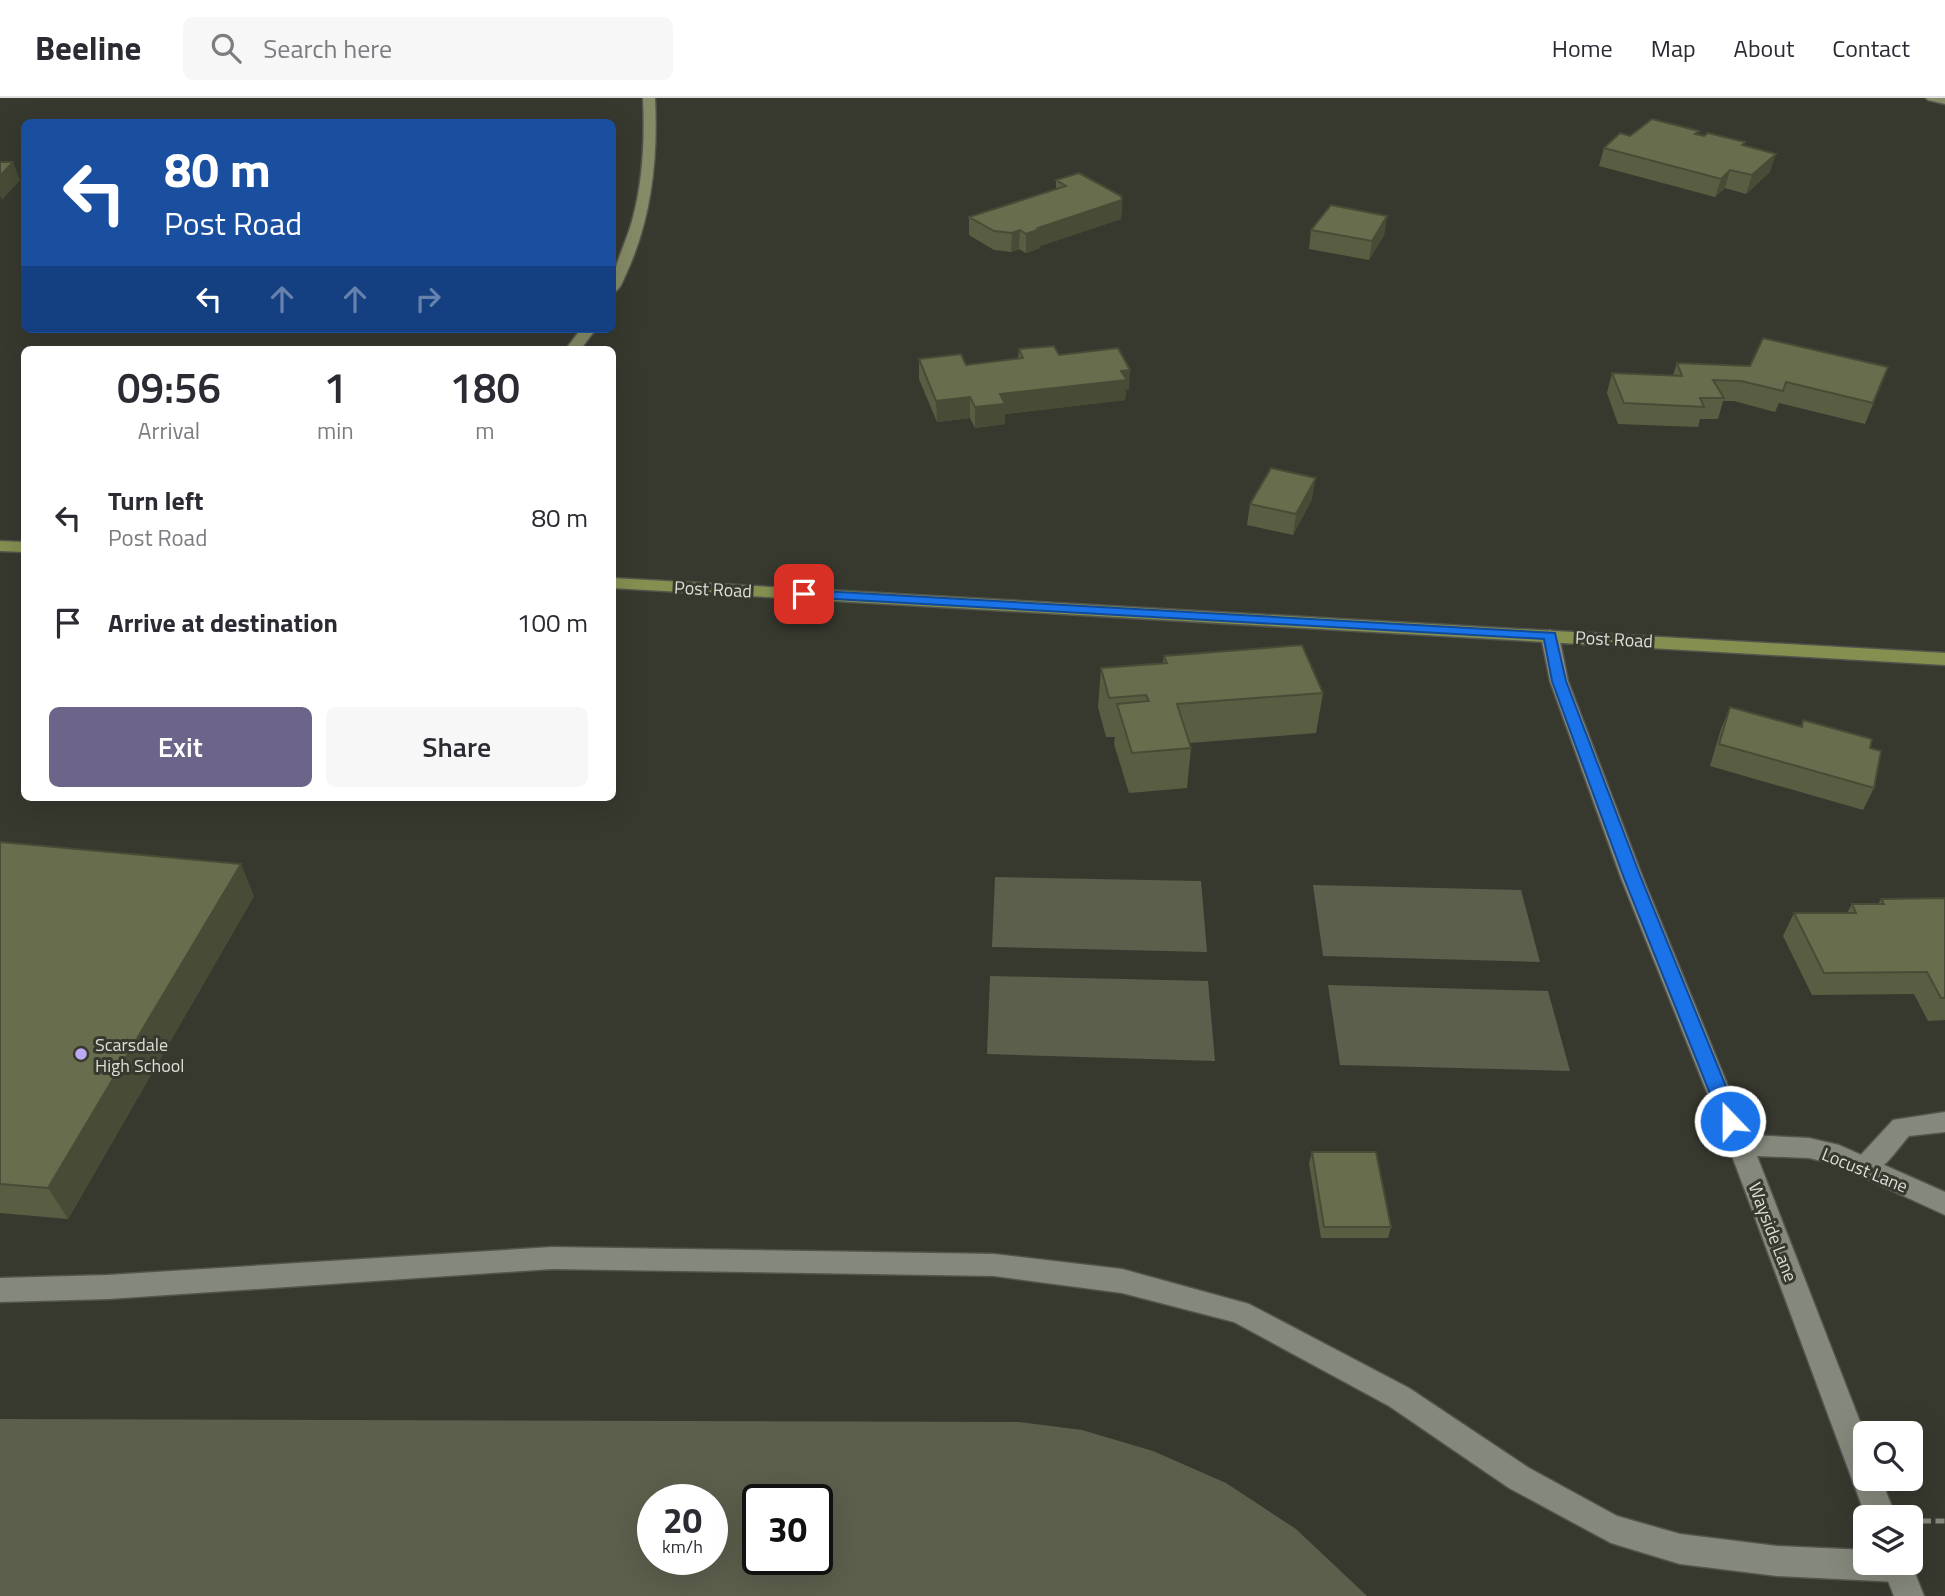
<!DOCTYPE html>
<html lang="en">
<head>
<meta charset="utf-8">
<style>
	body { margin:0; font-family:"Titillium Web",sans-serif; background:#f7f7f7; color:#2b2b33; height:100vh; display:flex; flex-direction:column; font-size:26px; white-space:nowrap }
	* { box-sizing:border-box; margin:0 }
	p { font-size:23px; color:#7c7c81 }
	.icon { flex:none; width:38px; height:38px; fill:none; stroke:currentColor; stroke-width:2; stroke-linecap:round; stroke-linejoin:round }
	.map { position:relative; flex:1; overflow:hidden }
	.panel { position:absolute; left:21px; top:248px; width:595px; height:455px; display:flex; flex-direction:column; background:#fff; border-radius:10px; box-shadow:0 7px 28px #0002 }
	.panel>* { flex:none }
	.top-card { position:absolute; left:21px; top:21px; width:595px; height:214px; border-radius:10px; box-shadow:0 7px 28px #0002; background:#1a4fa0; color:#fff; overflow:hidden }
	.fabs { position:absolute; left:1853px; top:1323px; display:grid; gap:14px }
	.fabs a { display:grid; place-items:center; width:70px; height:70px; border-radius:10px; background:#fff; box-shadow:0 7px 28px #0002; font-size:35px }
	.speed { position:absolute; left:637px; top:1386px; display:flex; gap:14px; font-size:35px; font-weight:700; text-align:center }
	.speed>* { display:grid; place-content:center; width:91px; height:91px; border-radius:50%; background:#fff; box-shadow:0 7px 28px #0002; line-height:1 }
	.speed small { font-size:18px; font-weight:400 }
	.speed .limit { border:4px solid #111; border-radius:10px; background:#fff; color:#111 }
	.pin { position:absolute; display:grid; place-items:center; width:60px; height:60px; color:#fff; margin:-30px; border-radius:14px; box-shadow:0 4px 10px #0006 }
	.me { position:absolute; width:77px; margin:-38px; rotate:338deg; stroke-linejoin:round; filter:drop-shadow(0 0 5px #0008) }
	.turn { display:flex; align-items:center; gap:24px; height:147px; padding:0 28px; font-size:32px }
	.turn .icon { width:91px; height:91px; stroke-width:2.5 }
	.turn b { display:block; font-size:49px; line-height:60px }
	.lanes { display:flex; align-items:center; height:66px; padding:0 28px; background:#0003; justify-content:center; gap:35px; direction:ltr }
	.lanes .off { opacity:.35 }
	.eta { display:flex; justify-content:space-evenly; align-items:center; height:119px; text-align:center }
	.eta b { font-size:42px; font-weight:600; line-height:49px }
	.action { display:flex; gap:14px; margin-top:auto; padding:14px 28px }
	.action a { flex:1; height:80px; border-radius:10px; background:#6d648a; color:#fff; font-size:28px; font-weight:600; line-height:80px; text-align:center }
	.action a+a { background:#f7f7f7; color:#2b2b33 }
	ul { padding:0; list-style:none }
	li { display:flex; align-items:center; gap:21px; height:105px; padding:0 28px }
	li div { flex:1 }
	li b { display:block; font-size:26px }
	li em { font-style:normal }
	header { display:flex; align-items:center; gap:42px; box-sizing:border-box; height:98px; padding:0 35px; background:#fff; border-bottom:2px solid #e1e1e2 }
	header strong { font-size:33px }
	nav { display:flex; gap:38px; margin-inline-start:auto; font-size:24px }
	.search { width:490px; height:63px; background:#f7f7f7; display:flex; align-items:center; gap:18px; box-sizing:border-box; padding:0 24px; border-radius:10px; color:#7c7c81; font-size:26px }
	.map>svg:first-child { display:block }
	.green { fill:#5c5f4c; fill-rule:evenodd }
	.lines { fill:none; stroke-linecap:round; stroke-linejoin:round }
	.lane-casing { stroke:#53554d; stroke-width:3 }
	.street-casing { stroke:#53554d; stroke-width:3 }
	.secondary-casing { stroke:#53554d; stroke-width:3 }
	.primary-casing { stroke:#53554d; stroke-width:3 }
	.path { stroke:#85877f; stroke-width:5; stroke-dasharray:9 4.5; stroke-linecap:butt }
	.lane { fill:#85887c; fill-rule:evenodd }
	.street { fill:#85887c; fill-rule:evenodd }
	.secondary { fill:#858b66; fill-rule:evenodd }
	.primary { fill:#858f50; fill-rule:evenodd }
	.wall { fill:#595e42 }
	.shaded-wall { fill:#484c36 }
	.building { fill:#676d4d; stroke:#484c36; stroke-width:2 }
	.route { fill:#1a73e8; stroke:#114b97; stroke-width:2 }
	.poi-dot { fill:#bea9f4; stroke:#37392f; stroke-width:2.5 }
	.labels { text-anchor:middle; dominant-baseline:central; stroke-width:6; stroke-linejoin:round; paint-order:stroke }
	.street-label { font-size:18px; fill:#dcded7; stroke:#37392f }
	.poi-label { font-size:18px; fill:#dcded7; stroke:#37392f; text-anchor:start }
</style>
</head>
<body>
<header>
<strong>Beeline</strong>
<div class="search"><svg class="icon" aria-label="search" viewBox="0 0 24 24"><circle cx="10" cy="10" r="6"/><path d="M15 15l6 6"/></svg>Search here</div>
<nav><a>Home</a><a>Map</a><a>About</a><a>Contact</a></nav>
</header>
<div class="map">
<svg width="1945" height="1498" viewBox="0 0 1945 1498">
	<rect width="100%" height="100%" fill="#37392f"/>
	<path class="green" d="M995,779L1201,783L1207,854L992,849Z
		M1313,787L1521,792L1540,864L1323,858Z
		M990,878L1208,883L1215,963L987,956Z
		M1328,887L1548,893L1570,973L1340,967Z
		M0,1321L1019,1324L1082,1332L1153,1353L1226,1385L1296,1431L1367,1498H0ZM653,1402H712V1461H653ZM758,1402H817V1461H758Z"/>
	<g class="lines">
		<g class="lane-casing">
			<path id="lane" d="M1945,1014V1034L1909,1038C1895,1053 1879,1083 1857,1075L1853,1068L1857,1061L1893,1022Z
				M552,1149L994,1156L1122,1171L1249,1206L1409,1290L1529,1370L1617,1418L1680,1436L1777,1448L1866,1452V1465L1911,1464L1913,1469L1909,1480L1898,1484L1777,1478L1680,1466L1611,1445L1509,1390L1389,1308L1234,1224L1122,1195L994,1178L552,1171L108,1201L0,1204V1180L108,1177Z"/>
		</g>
		<g class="street-casing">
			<path id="street" d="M1550,532L1559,538L1568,583L1643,780L1748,1037L1809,1040L1839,1047L1945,1094V1117L1834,1066L1809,1060L1757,1058L1866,1339V1381H1881L1896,1419H1866L1728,1047L1621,780L1550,583L1541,538Z
				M1881,1465H1911L1924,1498H1894Z"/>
		</g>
		<g class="secondary-casing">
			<path id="secondary" d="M643,0H655C658,59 652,119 627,174C623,182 621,192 612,195C612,169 625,148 632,123C643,83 645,42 643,0Z
				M1926,0H1945V6L1928,2Z
				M581,231H596L580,252H565Z"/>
		</g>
		<g class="primary-casing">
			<path id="primary" d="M0,443L24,444V454L0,453Z
				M612,480L1945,555V567L612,490Z"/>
		</g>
		<path class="path" d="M1922,1423H1945"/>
		<use href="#lane" class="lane"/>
		<use href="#street" class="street"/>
		<use href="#secondary" class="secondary"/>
		<use href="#primary" class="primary"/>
	</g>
	<path class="wall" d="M1698,36L1745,44L1744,47L1770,74L1746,96L1725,90L1715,99L1599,68L1604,50L1630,38Z
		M1056,82L1122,102L1121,121L1040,148V150L1026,155L1019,151L1011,154L994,152L969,137V119L1056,91Z
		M1387,118L1384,137L1369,162L1309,151L1311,132Z
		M1019,251L1059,257L1129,292H1126L1125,302L1005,316V326L975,330L970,320L937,324L919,281V261L966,267L1018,261Z
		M1677,265L1750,268L1888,269L1865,326L1779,305L1775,314L1734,303H1723L1718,321H1700L1698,329L1618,326L1607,295L1612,275L1673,277Z
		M1312,401L1293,437L1247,427L1250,406Z
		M1164,558L1323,595L1316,635L1190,645L1191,650L1187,690L1129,695L1114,646L1115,639H1106L1098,609L1101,570L1163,565Z
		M1730,609L1801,628L1803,622L1870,650L1874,690L1863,712L1710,668L1721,631Z
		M0,744L254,798L68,1121L0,1115Z
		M1945,800V922L1928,923L1914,896L1812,897L1783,838L1794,815H1847L1852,806H1878L1881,801Z
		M1312,1054L1391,1129L1388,1140H1321L1309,1065Z"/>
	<path class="shaded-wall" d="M1776,56L1770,74L1746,96L1752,77Z
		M13,64L20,82L2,102L0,98V78Z
		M1730,72L1725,90L1715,99L1721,81Z
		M1122,102L1121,121L1040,148V150L1026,155V136L1038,130Z
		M1387,118L1384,137L1369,162L1372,143Z
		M1020,132L1019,151L1011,154L1012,135Z
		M1130,272L1129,292H1126L1125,302L1005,316V326L975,330V309L1000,296Z
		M970,299V320L937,324L936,303Z
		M1316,380L1312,401L1293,437L1296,416Z
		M241,766L254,798L68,1121L48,1090Z"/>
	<path class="building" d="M1652,21L1699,33L1695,36L1704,38L1708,35L1745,44L1742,47L1776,56L1752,77L1730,72L1721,81L1604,50L1620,35L1630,38Z
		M0,64H13L0,78Z
		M1079,75L1121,98L1122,102L1038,130L1040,131L1026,136L1020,132L1012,135L994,133L969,119L1066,88L1056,82Z
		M1331,107L1387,118L1372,143L1311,132Z
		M1763,240L1888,269L1873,305L1786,284L1783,293L1741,283L1713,282L1724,300H1700L1704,309L1624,305L1612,275L1682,278L1677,265L1750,268Z
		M1054,248L1059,257L1118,250L1130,272L1121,273L1127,282L1000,296L1005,306L975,309L970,299L936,303L919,261L961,256L966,267L1023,260L1019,251Z
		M1271,370L1316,380L1296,416L1250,406Z
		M1302,547L1323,595L1177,606L1191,650L1132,655L1117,606L1149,603L1146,597L1109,600L1101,570L1167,565L1164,558Z
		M1730,609L1802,629L1803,622L1872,641L1870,650L1881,653L1874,690L1719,646Z
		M0,744L241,766L48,1090L0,1086Z
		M1945,800V900H1941L1927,874L1824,875L1794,815H1856L1852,806H1884L1881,801Z
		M1312,1054H1376L1391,1129H1324Z"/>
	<path class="route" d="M804,492L1555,535L1566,583L1641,780L1740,1023L1737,1029L1730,1031L1724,1029L1721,1023L1624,780L1552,583L1544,541L799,499V493Z"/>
	<circle class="poi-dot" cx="81" cy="956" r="7"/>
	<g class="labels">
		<g class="street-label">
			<text transform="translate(713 491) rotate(3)">Post Road</text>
			<text transform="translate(1614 541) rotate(3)">Post Road</text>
			<text transform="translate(1865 1072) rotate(22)">Locust Lane</text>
			<text transform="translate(1773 1134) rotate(69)">Wayside Lane</text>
		</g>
		<g class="poi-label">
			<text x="95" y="946">Scarsdale<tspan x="95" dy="21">High School</tspan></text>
		</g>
	</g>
</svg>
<div class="fabs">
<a><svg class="icon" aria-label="search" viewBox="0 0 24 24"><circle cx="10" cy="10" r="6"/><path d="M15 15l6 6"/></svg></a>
<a><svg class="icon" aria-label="layers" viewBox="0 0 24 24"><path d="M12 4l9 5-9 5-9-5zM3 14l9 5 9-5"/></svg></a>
</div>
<div class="speed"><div>20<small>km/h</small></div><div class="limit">30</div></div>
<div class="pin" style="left:804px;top:496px;background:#d93025"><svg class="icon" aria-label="arrive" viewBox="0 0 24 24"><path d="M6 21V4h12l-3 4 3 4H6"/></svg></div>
<svg class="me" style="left:1730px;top:1023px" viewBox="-20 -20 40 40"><circle r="17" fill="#1a73e8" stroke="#fff" stroke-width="3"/><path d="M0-11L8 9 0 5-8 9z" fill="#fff"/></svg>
<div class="top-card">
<div class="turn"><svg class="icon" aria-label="left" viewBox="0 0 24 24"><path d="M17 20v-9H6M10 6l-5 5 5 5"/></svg><div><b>80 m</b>Post Road</div></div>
<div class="lanes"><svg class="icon" aria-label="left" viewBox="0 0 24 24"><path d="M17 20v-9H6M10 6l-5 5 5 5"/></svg><svg class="icon off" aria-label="ahead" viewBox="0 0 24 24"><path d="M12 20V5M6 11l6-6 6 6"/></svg><svg class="icon off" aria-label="ahead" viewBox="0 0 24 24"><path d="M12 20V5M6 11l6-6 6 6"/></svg><svg class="icon off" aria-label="right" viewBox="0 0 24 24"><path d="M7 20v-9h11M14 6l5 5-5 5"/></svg></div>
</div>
<section class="panel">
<div class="eta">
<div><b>09:56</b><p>Arrival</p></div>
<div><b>1</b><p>min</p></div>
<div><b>180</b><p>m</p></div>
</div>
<ul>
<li><svg class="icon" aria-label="left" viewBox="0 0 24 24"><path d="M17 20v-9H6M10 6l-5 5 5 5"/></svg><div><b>Turn left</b><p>Post Road</p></div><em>80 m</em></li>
<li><svg class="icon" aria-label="arrive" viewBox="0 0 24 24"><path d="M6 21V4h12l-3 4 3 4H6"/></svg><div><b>Arrive at destination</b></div><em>100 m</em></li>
</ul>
<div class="action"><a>Exit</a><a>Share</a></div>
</section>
</div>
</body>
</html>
